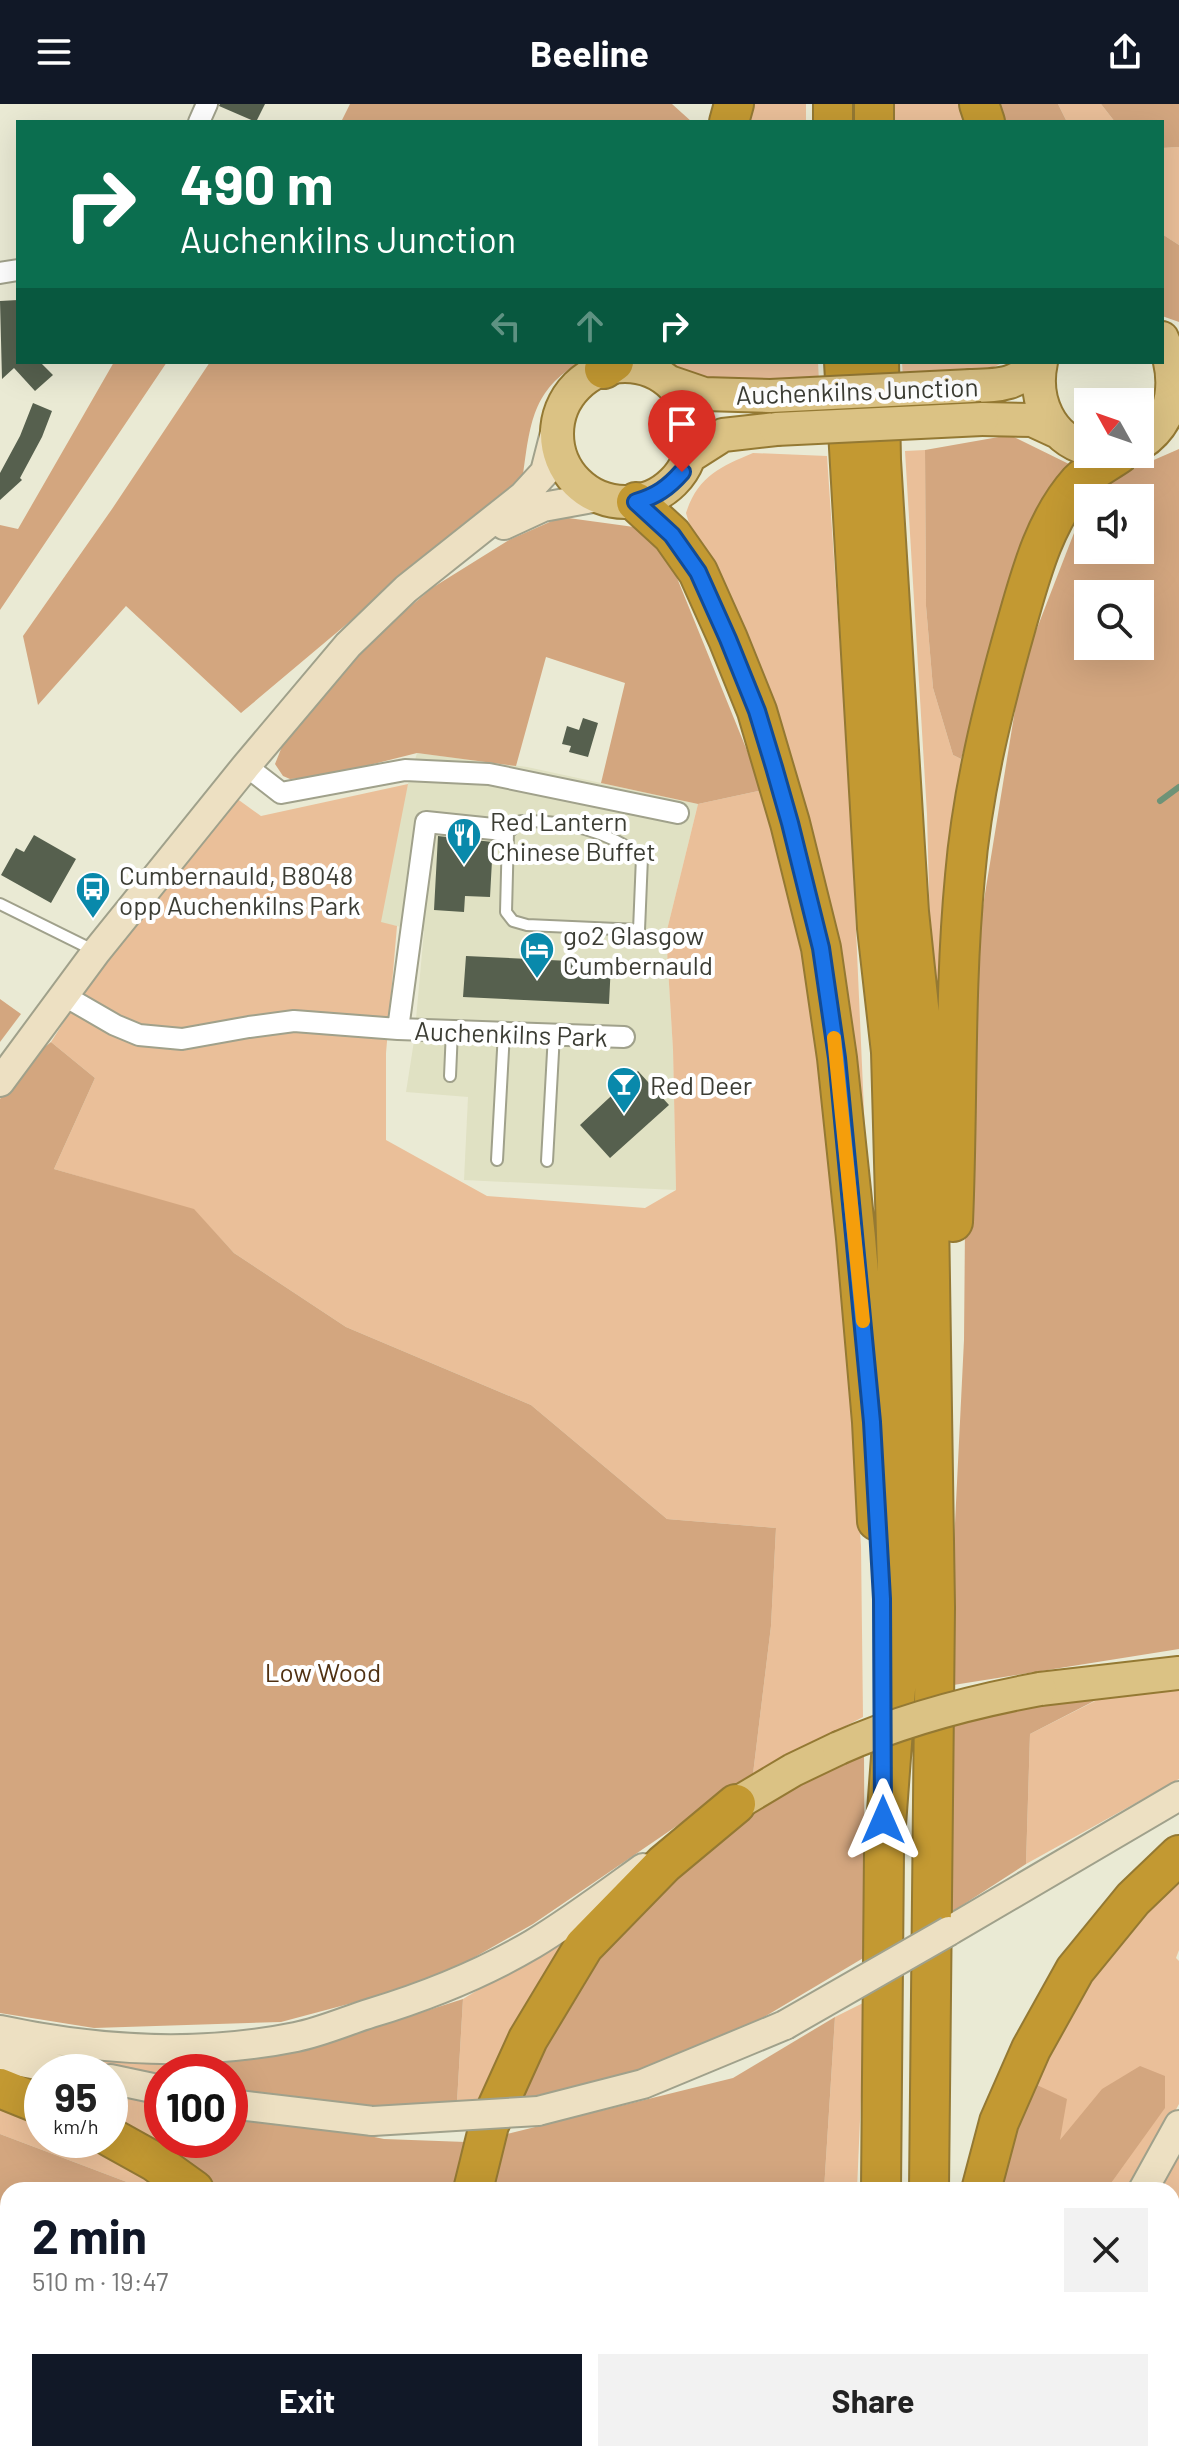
<!DOCTYPE html>
<html lang="en">
<head>
<meta charset="utf-8">
<style>
	body { margin:0; font-family:Barlow,sans-serif; background:#f2f2f2; color:#222; height:100vh; display:flex; flex-direction:column; font-size:30px; white-space:nowrap }
	* { box-sizing:border-box; margin:0 }
	p { font-size:26px; color:#767676 }
	.icon { flex:none; width:44px; height:44px; fill:none; stroke:currentColor; stroke-width:2; stroke-linecap:round; stroke-linejoin:round }
	.map { position:relative; flex:1; overflow:hidden }
	.panel { position:absolute; left:0px; top:2078px; width:1180px; height:280px; display:flex; flex-direction:column; background:#fff; border-radius:24px 24px 0 0; box-shadow:0 8px 32px #0002 }
	.panel>* { flex:none }
	.guide { position:absolute; left:16px; top:16px; width:1148px; height:244px; border-radius:0px; box-shadow:0 8px 32px #0002; background:#0b6e4f; color:#fff; overflow:hidden }
	.needle { width:52px; rotate:310deg }
	.tools { position:absolute; left:1074px; top:284px; display:grid; gap:16px }
	.tools a { display:grid; place-items:center; width:80px; height:80px; border-radius:0px; background:#fff; box-shadow:0 8px 32px #0002; font-size:40px }
	.speed { position:absolute; left:24px; top:1950px; display:flex; gap:16px; font-size:40px; font-weight:700; text-align:center }
	.speed>* { display:grid; place-content:center; width:104px; height:104px; border-radius:50%; background:#fff; box-shadow:0 8px 32px #0002; line-height:1 }
	.speed small { font-size:20px; font-weight:400 }
	.speed .limit { border:12px solid #d22; background:#fff; color:#111 }
	.pin { position:absolute; display:grid; place-items:center; width:68px; height:68px; color:#fff; margin:-82px -34px; border-radius:50% 50% 50% 0; rotate:-45deg; box-shadow:0 0 8px #0007 }
	.pin .icon { rotate:45deg }
	.me { position:absolute; width:88px; margin:-44px; rotate:0deg; stroke-linejoin:round; filter:drop-shadow(0 0 6px #0008) }
	.turn { display:flex; align-items:center; gap:28px; height:168px; padding:0 32px; font-size:36px }
	.turn .icon { width:104px; height:104px; stroke-width:2.5 }
	.turn b { display:block; font-size:56px; line-height:68px }
	.lanes { display:flex; align-items:center; height:76px; padding:0 32px; background:#0003; justify-content:center; gap:40px; direction:ltr }
	.lanes .off { opacity:.35 }
	.round { display:grid; place-items:center; flex:none; width:84px; height:84px; border-radius:0px; background:#f2f2f2 }
	.summary { display:flex; align-items:center; justify-content:space-between; height:136px; padding:0 32px }
	h1 { font-size:48px; font-weight:700; line-height:60px; color:#111827 }
	.primary-button { display:flex; gap:16px; margin-top:auto; padding:16px 32px }
	.primary-button a { flex:1; height:92px; border-radius:0px; background:#111827; color:#fff; font-size:32px; font-weight:700; line-height:92px; text-align:center }
	.primary-button a+a { background:#f2f2f2; color:#222 }
	header { display:flex; justify-content:space-between; align-items:center; height:104px; padding:0 32px; background:#111827; color:#fff; font-size:36px; font-weight:700 }
	.map>svg:first-child { display:block }
	.built { fill:#e0e1c3 }
	.green { fill:#eabf99 }
	.forest { fill:#d3a67f; fill-rule:evenodd }
	.lines { fill:none; stroke-linecap:round; stroke-linejoin:round }
	.stream { stroke:#6e9377; stroke-width:6 }
	.building { fill:#56604e }
	.lane-casing { stroke:#a0a18b; stroke-width:14 }
	.street-casing { stroke:#a0a18b; stroke-width:24 }
	.secondary-casing { stroke:#a0a18b; stroke-width:32 }
	.primary-casing { stroke:#947933; stroke-width:36 }
	.highway-casing { stroke:#947933; stroke-width:42 }
	.lane { stroke:#fff; stroke-width:10 }
	.street { stroke:#fff; stroke-width:20 }
	.secondary { stroke:#ede0c2; stroke-width:28 }
	.primary { stroke:#dbc284; stroke-width:32 }
	.highway { stroke:#c39932; stroke-width:38 }
	.secondary-bridge-casing { stroke:#a0a18b; stroke-width:32; stroke-linecap:butt }
	.primary-bridge-casing { stroke:#947933; stroke-width:36; stroke-linecap:butt }
	.secondary-bridge { stroke:#ede0c2; stroke-width:28 }
	.primary-bridge { stroke:#dbc284; stroke-width:32 }
	.route-casing { stroke:#114b97; stroke-width:20 }
	.route { stroke:#1a73e8; stroke-width:14 }
	.slow { stroke:#f59e0b; stroke-width:14 }
	.labels { text-anchor:middle; dominant-baseline:central; stroke-width:8; stroke-linejoin:round; paint-order:stroke }
	.street-label { font-size:26px; fill:#3c3d34; stroke:#fff }
	.poi-label { font-size:26px; fill:#3c3d34; stroke:#fff; text-anchor:start }
	.park-label { font-size:26px; fill:#503112; stroke:#fff }
</style>
</head>
<body>
<header><svg class="icon" aria-label="menu" viewBox="0 0 24 24"><path d="M4 6h16M4 12h16M4 18h16"/></svg>Beeline<svg class="icon" aria-label="share" viewBox="0 0 24 24"><path d="M12 15V3M7 8l5-5 5 5M5 13v7h14v-7"/></svg></header>
<div class="map">
<svg width="1179" height="2358" viewBox="0 0 1179 2358">
	<rect width="100%" height="100%" fill="#eaead4"/>
	<path class="built" d="M417,649L527,663L698,700L666,830L673,946L676,1086L464,1076L468,993L406,988L414,937L424,827L380,819L405,690Z"/>
	<path class="green" d="M747,0H806V18H743Z
		M889,0H960L966,18H890Z
		M1058,0H1101L1115,18H1067Z
		M1179,43V141L1162,130V44Z
		M668,258H818L819,278L692,276Z
		M902,258H1004L986,267L903,274Z
		M925,346L926,502L933,584L953,651L961,655L945,776L939,942L933,943L927,710L905,347Z
		M753,349L827,352L850,689L870,1143L839,924L686,409C698,372 720,363 753,349Z
		M408,680L381,818L397,822L386,949V1036L487,1092L645,1104L676,1086L673,946L666,830L698,700L763,686L810,887L839,1110L861,1442L863,1613L753,1670L771,1522L776,1424L667,1415L531,1301L346,1223L234,1149L194,1106L54,1065L95,974L51,938L81,891L236,694L261,712Z
		M1179,1580V1675L1026,1760L1030,1630L1097,1596L1094,1589Z
		M1179,1762V1846L1176,1854L1179,1857V2000L1132,2086H1106L1124,2058L1059,2038L1026,1976L1101,1849Z
		M592,1817L536,1882L482,1998H457L463,1895Z
		M865,1898L857,2086H824L835,1913Z
		M209,1952L199,1968H162V1973L97,1961L99,1953Z
		M110,1986L162,1996V2036H172L168,2051L110,2020Z
		M0,1995L42,2011V2036H101L173,2086H148L0,2030Z
		M1179,2047V2120L1172,2148V2086H1158Z
		M1172,2197L1179,2200V2283L1174,2310Z
		M199,2350H360V2358H205Z"/>
	<path class="forest" d="M350,0H672L692,18H341Z
		M989,0H1058L1067,18H995Z
		M1101,0H1179V43L1162,44V18H1115Z
		M1162,130L1179,141V218L1162,212Z
		M114,258H167L0,506V421L18,425Z
		M210,258H581C532,285 530,321 523,372L241,609L126,502L38,601L23,532L112,405Z
		M1010,331L1073,362L1046,388L1024,433L961,655L953,651L933,584L926,502L925,346Z
		M1179,345V1545L947,1582L964,1236L967,900L1022,563L1086,398L1088,397V446H1140V394H1091L1124,369ZM1088,490H1140V542H1088Z
		M561,413L634,423L657,436L675,469L763,686L698,700L601,679L625,579L546,553L516,662L417,649L322,673L290,675L283,672L275,660L285,635L349,555L432,484L509,436Z
		M0,895L21,910L0,938Z
		M51,938L95,974L54,1065L194,1105L234,1149L346,1223L531,1301L667,1415L776,1424L771,1522L753,1670L533,1820L431,1878L281,1918L94,1924L0,1909V995L34,952Z
		M1094,1589L1098,1595L1030,1630L1026,1760L941,1815L947,1622Z
		M864,1649L865,1853L739,1928L622,1975L517,1995L556,1908L613,1825L742,1709L833,1661Z
		M463,1895L457,1998L394,2006L298,1996L230,1985V1968H199L209,1952L272,1950L379,1922Z
		M835,1913L824,2086H486L507,2030L733,1974Z
		M1140,1962L1165,1972V2004L1106,2086H992L1026,1976L1067,1995L1060,2036L1102,1985Z
		M230,2007L301,2018L384,2035L466,2038L455,2086H213L168,2051L172,2036H230Z
		M0,2030L148,2086H8V2350H199L205,2358H0Z
		M1179,2120V2200L1172,2197V2148Z
		M1172,2309L1179,2324L1176,2358H1102L1108,2350H1172Z
		M481,2350H808L807,2358H482Z"/>
	<g class="lines">
		<path class="stream" d="M1160,697L1179,683"/>
	</g>
	<path class="building" d="M220,0H265L256,18L219,2Z
		M18,196V258H40L53,271L35,287L14,264L2,275L0,197Z
		M33,299L52,307L42,333L20,374L22,376L0,396V369L20,332Z
		M583,614L598,619L588,653L569,648L571,642L562,640L567,622L579,626Z
		M34,731L76,755L51,799L1,771L16,744L24,748Z
		M438,732L493,738L490,793L465,792L464,808L434,806Z
		M466,852L611,859L609,900L463,893Z
		M638,967L669,1001L610,1054L580,1021Z"/>
	<g class="lines">
		<g class="lane-casing">
			<path id="lane" d="M503,726L508,729L506,808L513,817L527,821L639,826L642,753C609,727 562,716 521,717L508,729
				M0,800L95,847
				M450,972L452,926
				M497,1056L504,928
				M547,1057L554,930"/>
		</g>
		<g class="street-casing">
			<path id="street" d="M199,18L207,0
				M0,169L18,166
				M246,662L281,689L405,666L489,670L678,709
				M63,891L115,921L139,931L182,935L249,923L294,917L398,925L624,933
				M398,925L426,718L503,726"/>
		</g>
		<g class="secondary-casing">
			<path id="secondary" d="M504,421L543,403L598,393
				M0,978L96,848L246,662L348,541L406,485L523,392L545,368L557,321
				M949,1827L1179,1692
				M0,1926C98,1947 197,1953 296,1933C321,1928 346,1917 371,1909C427,1892 482,1870 533,1840C571,1817 607,1790 643,1764
				M0,1954L75,1968
				M110,1975L162,1986
				M230,2000L373,2017
				M538,2007L643,1980L785,1921
				M1143,2086L1179,2021
				M1047,2358L1050,2350"/>
		</g>
		<g class="primary-casing">
			<path id="primary" d="M1041,258C1033,295 1049,334 1088,345
				M557 330a68 68 0 1 1 136 0a68 68 0 1 1-136 0Z
				M669,278L704,290L770,292
				M971,282C1004,281 1014,281 1040,259
				M982,315L1032,316L1058,328
				M1140,340C1177,316 1179,272 1162,234
				M690,352L723,331L776,325
				M1040,1585L1179,1569
				M736,1700L793,1666L839,1644"/>
		</g>
		<g class="highway-casing">
			<path id="highway" d="M833,0V18
				M874,0V18
				M979,0L985,18
				M729,18L734,0
				M844,258L877,824L891,948L901,1314L902,1504L884,1748L881,2086
				M879,258L881,356L909,808L923,940L929,1110L935,1503L929,2086
				M604,265L614,258
				M636,398L672,431L698,468L728,535L757,607L790,719L821,844L837,954L856,1134L872,1318L877,1417
				M953,1118C958,1003 954,887 965,772C972,688 993,603 1016,522C1030,473 1044,417 1079,378C1090,367 1106,359 1119,350
				M0,1984L42,2001
				M110,2033L155,2058L194,2086
				M473,2086L489,2021L528,1935L584,1842L664,1760L736,1700
				M981,2086L999,2018L1031,1945L1075,1866L1133,1795L1179,1751
				M410,2350L414,2358
				M462,2350L464,2358
				M870,2358L871,2350
				M942,2358L943,2350"/>
		</g>
		<use href="#lane" class="lane"/>
		<use href="#street" class="street"/>
		<use href="#secondary" class="secondary"/>
		<use href="#primary" class="primary"/>
		<use href="#highway" class="highway"/>
		<g class="secondary-bridge-casing">
			<path id="secondary-bridge" d="M785,1921L949,1827
				M373,2017L538,2007"/>
		</g>
		<g class="primary-bridge-casing">
			<path id="primary-bridge" d="M770,292L971,282
				M776,325L982,315
				M839,1644C904,1615 970,1598 1040,1585"/>
		</g>
		<use href="#secondary-bridge" class="secondary-bridge"/>
		<use href="#primary-bridge" class="primary-bridge"/>
	</g>
	<g class="lines">
		<g class="route-casing">
			<path id="route" d="M682,368C668,384 656,392 636,398L672,431L698,468L728,535L757,607L774,663L790,719L821,844L837,954L872,1318L882,1495L883,1716"/>
		</g>
		<use href="#route" class="route"/>
		<path class="slow" d="M834,934L863,1217"/>
	</g>
	<defs>
		<g id="restaurant-pin" transform="scale(1.8)"><path d="M0 17L-7.5 6A9.5 9.5 0 1 1 7.5 6Z" fill="#0989ab" stroke="#fff"/><path d="M-5-6h1v4h1v-4h1v4h1v-4h1v5L-1.5 .5V6h-2V.5L-5-1ZM5-6V6H3V1.5H1.5Q1.5-4 5-6Z" fill="#fff"/></g>
		<g id="bus-pin" transform="scale(1.8)"><path d="M0 17L-7.5 6A9.5 9.5 0 1 1 7.5 6Z" fill="#0989ab" stroke="#fff"/><path d="M-5-6H5V4H4V6H2V4H-2V6H-4V4H-5ZM-3.5-4V0h7V-4ZM-3.5 1.2v1.5H-2V1.2ZM2 1.2v1.5H3.5V1.2Z" fill="#fff"/></g>
		<g id="hotel-pin" transform="scale(1.8)"><path d="M0 17L-7.5 6A9.5 9.5 0 1 1 7.5 6Z" fill="#0989ab" stroke="#fff"/><path d="M-6-4.5h1.5V1H6V5H4.5V3h-9V5H-6ZM-4 0a1.8 1.8 0 1 1 3.6 0ZM.5 0V-2.5h3Q6-2.5 6 0Z" fill="#fff"/></g>
		<g id="bar-pin" transform="scale(1.8)"><path d="M0 17L-7.5 6A9.5 9.5 0 1 1 7.5 6Z" fill="#0989ab" stroke="#fff"/><path d="M-6-5H6L.8 .8V4.5H3.5V6h-7V4.5H-.8V.8Z" fill="#fff"/></g>
	</defs>
	<g fill-rule="evenodd">
		<use href="#restaurant-pin" x="464" y="731"/>
		<use href="#bus-pin" x="93" y="785"/>
		<use href="#hotel-pin" x="537" y="845"/>
		<use href="#bar-pin" x="624" y="980"/>
	</g>
	<g class="labels">
		<g class="street-label">
			<text transform="translate(857 286) rotate(-2)">Auchenkilns Junction</text>
			<text transform="translate(511 929) rotate(2)">Auchenkilns Park</text>
		</g>
		<g class="poi-label">
			<text x="490" y="716">Red Lantern<tspan x="490" dy="30">Chinese Buffet</tspan></text>
			<text x="119" y="770">Cumbernauld, B8048<tspan x="119" dy="30">opp Auchenkilns Park</tspan></text>
			<text x="563" y="830">go2 Glasgow<tspan x="563" dy="30">Cumbernauld</tspan></text>
			<text x="650" y="980">Red Deer</text>
		</g>
		<g class="park-label">
			<text x="323" y="1567">Low Wood</text>
		</g>
	</g>
</svg>
<div class="tools">
<a><svg class="needle" viewBox="-14 -14 28 28"><path d="M0-13l5 13h-10z" fill="#e53935"/><path d="M0 13l5-13h-10z" fill="#767676"/></svg></a>
<a><svg class="icon" aria-label="sound" viewBox="0 0 24 24"><path d="M4 9h4l5-4v14l-5-4H4zM17 9q2 3 0 6"/></svg></a>
<a><svg class="icon" aria-label="search" viewBox="0 0 24 24"><circle cx="10" cy="10" r="6"/><path d="M15 15l6 6"/></svg></a>
</div>
<div class="speed"><div>95<small>km/h</small></div><div class="limit">100</div></div>
<div class="pin" style="left:682px;top:368px;background:#d93025"><svg class="icon" aria-label="arrive" viewBox="0 0 24 24"><path d="M6 21V4h12l-3 4 3 4H6"/></svg></div>
<svg class="me" style="left:883px;top:1716px" viewBox="-20 -20 40 40"><path d="M0-17L14 15 0 8-14 15z" fill="#1a73e8" stroke="#fff" stroke-width="4"/></svg>
<div class="guide">
<div class="turn"><svg class="icon" aria-label="right" viewBox="0 0 24 24"><path d="M7 20v-9h11M14 6l5 5-5 5"/></svg><div><b>490 m</b>Auchenkilns Junction</div></div>
<div class="lanes"><svg class="icon off" aria-label="left" viewBox="0 0 24 24"><path d="M17 20v-9H6M10 6l-5 5 5 5"/></svg><svg class="icon off" aria-label="ahead" viewBox="0 0 24 24"><path d="M12 20V5M6 11l6-6 6 6"/></svg><svg class="icon" aria-label="right" viewBox="0 0 24 24"><path d="M7 20v-9h11M14 6l5 5-5 5"/></svg></div>
</div>
<section class="panel">
<div class="summary"><div><h1>2 min</h1><p>510 m · 19:47</p></div><a class="round"><svg class="icon" aria-label="close" viewBox="0 0 24 24"><path d="M6 6l12 12M18 6L6 18"/></svg></a></div>
<div class="primary-button"><a>Exit</a><a>Share</a></div>
</section>
</div>
</body>
</html>
